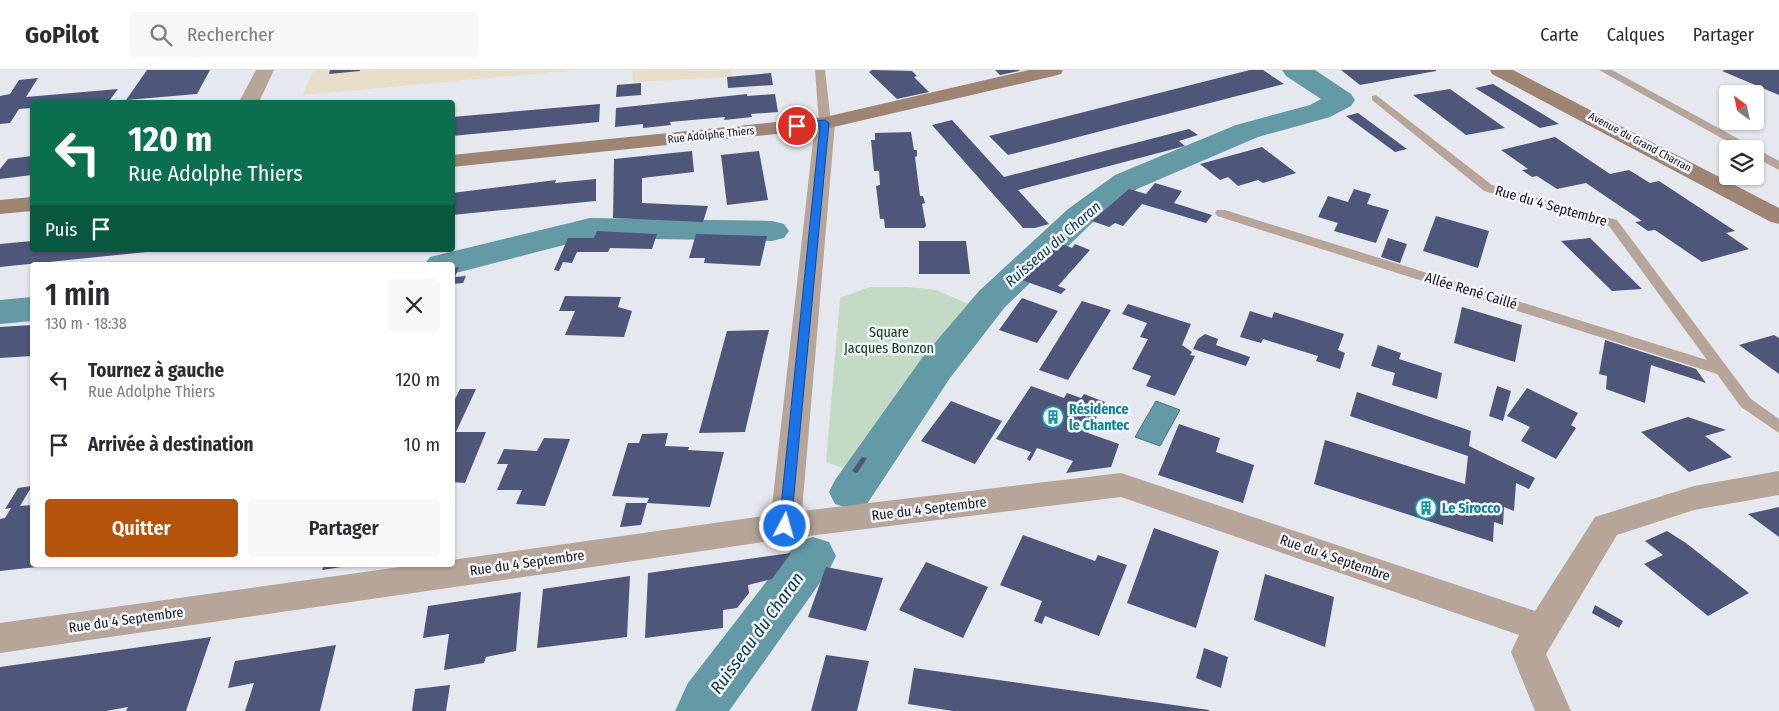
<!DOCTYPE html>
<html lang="fr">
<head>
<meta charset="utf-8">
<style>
	body { margin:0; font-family:"Fira Sans Condensed",sans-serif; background:#f7f7f7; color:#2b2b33; height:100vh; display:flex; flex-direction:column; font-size:19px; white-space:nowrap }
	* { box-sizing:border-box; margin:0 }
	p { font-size:16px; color:#7c7c81 }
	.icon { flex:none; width:28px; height:28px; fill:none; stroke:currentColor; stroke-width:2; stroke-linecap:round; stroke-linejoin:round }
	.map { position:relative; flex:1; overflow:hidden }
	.details { position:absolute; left:30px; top:192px; width:425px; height:305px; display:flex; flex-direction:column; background:#fff; border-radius:5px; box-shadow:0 1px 4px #0004 }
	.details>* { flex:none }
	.hud { position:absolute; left:30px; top:30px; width:425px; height:152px; border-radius:5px; box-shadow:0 1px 4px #0004; background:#0b6e4f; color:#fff; overflow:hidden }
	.needle { width:32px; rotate:327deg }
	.buttons { position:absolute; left:1719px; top:15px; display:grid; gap:10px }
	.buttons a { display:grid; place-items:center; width:45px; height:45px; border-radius:5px; background:#fff; box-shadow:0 1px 4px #0004; font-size:25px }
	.pin { position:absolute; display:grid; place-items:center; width:42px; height:42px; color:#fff; margin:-21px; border:2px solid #fff; border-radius:50%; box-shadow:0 1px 5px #0007 }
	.me { position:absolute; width:55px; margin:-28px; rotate:6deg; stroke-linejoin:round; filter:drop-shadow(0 0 4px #0008) }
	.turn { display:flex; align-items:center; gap:18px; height:105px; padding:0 15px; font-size:22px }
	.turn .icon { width:65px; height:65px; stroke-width:2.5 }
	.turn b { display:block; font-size:35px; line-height:42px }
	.then { display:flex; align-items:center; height:48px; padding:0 15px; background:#0003; gap:10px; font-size:19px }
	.round { display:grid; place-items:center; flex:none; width:52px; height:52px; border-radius:5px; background:#f7f7f7 }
	.head { display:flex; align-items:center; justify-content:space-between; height:85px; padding:0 15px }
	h1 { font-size:30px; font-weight:600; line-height:38px }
	.button { display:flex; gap:10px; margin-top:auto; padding:10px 15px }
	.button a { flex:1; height:58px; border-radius:5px; background:#b45309; color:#fff; font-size:20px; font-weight:600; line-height:58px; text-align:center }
	.button a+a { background:#f7f7f7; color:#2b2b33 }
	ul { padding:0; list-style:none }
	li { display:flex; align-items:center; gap:15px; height:65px; padding:0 15px }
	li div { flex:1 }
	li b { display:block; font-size:19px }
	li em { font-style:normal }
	header { display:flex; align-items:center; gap:30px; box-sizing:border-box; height:70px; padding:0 25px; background:#fff; border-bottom:1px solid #e1e1e2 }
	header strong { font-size:24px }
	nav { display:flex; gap:28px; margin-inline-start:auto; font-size:18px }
	.search { width:350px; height:45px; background:#f7f7f7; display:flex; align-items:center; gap:12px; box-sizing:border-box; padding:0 18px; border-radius:5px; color:#7c7c81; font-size:19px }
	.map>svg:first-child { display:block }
	.education { fill:#e8ddc8 }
	.green { fill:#c3dbc4 }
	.water { fill:#649aa6; stroke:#4d737c }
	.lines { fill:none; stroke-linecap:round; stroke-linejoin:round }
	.canal { fill:#649aa6; fill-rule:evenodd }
	.building { fill:#4e567a }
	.lane { fill:#b7a599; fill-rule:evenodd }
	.street { fill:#b7a599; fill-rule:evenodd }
	.secondary { fill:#9e8573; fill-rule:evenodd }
	.route { fill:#1a73e8; stroke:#114b97 }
	.labels { text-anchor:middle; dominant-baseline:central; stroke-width:5; stroke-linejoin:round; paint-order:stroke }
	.far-street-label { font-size:11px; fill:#161719; stroke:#f3f5fc }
	.street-label { font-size:14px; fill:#161719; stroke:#f3f5fc }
	.park-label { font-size:14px; fill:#084015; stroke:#f3f5fc }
	.culture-label { font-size:14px; font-weight:bold; fill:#0d838f; stroke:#f3f5fc; text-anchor:start }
	.water-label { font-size:15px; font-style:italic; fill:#053a44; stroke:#f3f5fc }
	.near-water-label { font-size:18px; font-style:italic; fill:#053a44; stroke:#f3f5fc }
</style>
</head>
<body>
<header>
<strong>GoPilot</strong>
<div class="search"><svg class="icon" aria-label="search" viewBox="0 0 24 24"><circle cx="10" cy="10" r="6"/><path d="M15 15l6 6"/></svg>Rechercher</div>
<nav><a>Carte</a><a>Calques</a><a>Partager</a></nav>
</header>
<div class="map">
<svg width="1779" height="641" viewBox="0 0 1779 641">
	<rect width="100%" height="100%" fill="#e6e8ef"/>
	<path class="education" d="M314,0H576L302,25Z
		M632,0H730L732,7L633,12Z"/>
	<path class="green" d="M870,217H907L936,220L976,237L857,403L826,392L840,228Z"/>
	<path class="water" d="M1156,331L1180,340L1160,376L1135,367Z"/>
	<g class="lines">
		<path class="canal" d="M1282,0H1315L1351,24L1355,30L1351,36L1330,47L1258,67L1137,119L1092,153L1005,237L950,308L867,434L851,439L835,434L829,422L835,410L922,288L979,221L1068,139L1115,105L1236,55L1310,35L1321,29L1286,6Z
			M590,148L772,151L784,154L789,161L784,168L772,171L591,168L452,204V195H424L430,187Z
			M32,227V251L0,254V230Z
			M813,467L829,472L836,486L829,500L729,641H675L688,613L797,472Z"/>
	</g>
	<path class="building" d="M147,0H210L197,24L126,30Z
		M330,0H360V1L329,4Z
		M872,0L912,1L917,6L914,7L929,22L897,29L869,2Z
		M995,0H1019V1L1000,5Z
		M1250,0H1263L1284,14L1008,85L989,66Z
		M1341,0H1436V1L1360,15Z
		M1725,0H1779V25L1722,1Z
		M771,3L773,15L728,18L727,7Z
		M38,8L26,27L118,19L109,31L32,32V38L19,39L10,53L0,54V26L10,24L19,10Z
		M641,13V25L616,27L617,15Z
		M1493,14L1559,54L1540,58L1475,18Z
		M1450,19L1505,58L1466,65L1413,25Z
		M747,24V26L775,24L778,42L751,44L752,47L724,50L725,47L670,52L671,55L643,58V54L615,57L616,38Z
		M600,34L599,52L452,66V47Z
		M1358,43L1407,79L1395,82L1346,46Z
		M952,50L1004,107L1189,59L1198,65L1179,71L1185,76L1018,120L1049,154L1035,158H1023L932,55Z
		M911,62L914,80H917V86L915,87L920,126H923L925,133L922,134L926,156L924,158H885L884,149H880L876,116L880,115L879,101H874L871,70H875V63Z
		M1555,67L1610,104L1629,100L1650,113L1659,111L1735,161L1726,163L1749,179L1702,192L1655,160L1648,161L1635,152L1642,151L1586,113L1557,119L1537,106L1532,107L1522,100L1528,99L1501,80Z
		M1262,77L1296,103L1263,113L1258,110L1238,116L1228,107L1220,110L1200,94Z
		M692,81L694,102L642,108V133L708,136L703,152L613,148L614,89Z
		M759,81L768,130L727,135L721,85Z
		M32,86V105L0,109V99L8,89Z
		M596,109V131L452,145V123L556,110L555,113Z
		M1155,113L1182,121L1174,133L1212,145L1206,153L1142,134L1123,156L1115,153L1109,157L1092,151L1129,119L1146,124Z
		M1354,119L1371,124L1367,134L1389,140L1376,173L1334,161L1338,153L1318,147L1328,126L1348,132Z
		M1436,146L1489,161L1478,198L1423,181Z
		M597,161L657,164L652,179L610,178L608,182H577L572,193L563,192L559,201L554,200L568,168H594Z
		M696,164L767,166L760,196L704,193L705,188H689Z
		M1388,168L1407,174L1400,193L1381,187Z
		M1590,168L1642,219L1612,221L1561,171Z
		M32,171V180L156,181L0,197V174Z
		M919,171H966L970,204H919Z
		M1060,173L1072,178L1075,174L1090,180L1058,216L1066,219L1061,224L1019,209Z
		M459,197L455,207L466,206L463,213L452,214V198Z
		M565,226L621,227L618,237L632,241L624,267L565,265L575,241H559Z
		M1022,228L1058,241L1037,273L999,260Z
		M1082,231L1111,240L1068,310L1039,300Z
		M1128,234L1191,254L1182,275L1192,282L1190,285L1195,286L1175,326L1146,316L1151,306L1132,299L1148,269L1140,267L1147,253L1122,244Z
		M1462,237L1522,255L1515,292L1454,273Z
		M1250,241L1272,248L1274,242L1344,264L1338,280L1345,283L1340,299L1316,291L1318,286L1263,269L1261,273L1240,267Z
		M32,255V286L0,288V257Z
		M769,260L745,362L699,363L727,261Z
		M1205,264L1218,269L1216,275L1250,287L1246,296L1193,279L1198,269Z
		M1774,265L1779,268V304L1739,275Z
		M1605,270L1696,299L1706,313L1651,295L1645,333L1606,319L1607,306L1599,304Z
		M1378,275L1401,283L1399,289L1442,303L1437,329L1392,315L1395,303L1371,296Z
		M1031,316L1064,328L1067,323L1081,328L1084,324L1105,332L1088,363L1119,374L1111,397L1066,403L1073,391L1037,378L1030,391L1027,389L1031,382L996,369Z
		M1497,316L1511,321L1503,351L1489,346Z
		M1527,318L1578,343L1571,355L1576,358L1556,389L1521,371L1530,357L1507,346Z
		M460,319H476L456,362H486L465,413L452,412V335Z
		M1357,322L1471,361L1469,376L1535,408L1529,419L1516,413L1514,441L1504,437L1503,455L1494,452L1493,472L1314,414L1325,370L1465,414L1468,386L1350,346Z
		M951,331L1002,351L975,394L921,371Z
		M1688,347L1726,360L1705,366L1732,387L1689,402L1641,362Z
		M1179,354L1220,368L1216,382L1254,395L1243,433L1158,405Z
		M668,363L665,376L689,377L688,380L724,382L710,437L647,433L649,428L612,426L628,373H639L642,364Z
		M544,368L570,369L545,436L516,434L522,420H497L508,394H497L504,379L537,381Z
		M862,387L867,388L857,403L852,401Z
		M32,416L20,436L32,435V495L46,496L0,501V449L5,448L11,438L5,439L18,418Z
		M626,433H647L641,455L620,457Z
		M1779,437V467L1748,444Z
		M1154,458L1219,481L1196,558L1127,533Z
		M1667,461L1686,473L1749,523L1708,546L1644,494L1663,485L1645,471Z
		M1023,465L1095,491L1098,485L1127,495L1099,566L1045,546L1042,554L1034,551L1042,531L1000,515Z
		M791,483L772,509L748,515L749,523L737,538L723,540V558L645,568L648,503Z
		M926,492L988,517L963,568L899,540Z
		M324,495H348V496L322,500Z
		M826,497L883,508L866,561L808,547Z
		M1265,504L1334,527L1325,577L1254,550Z
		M630,506L627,567L537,578L543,519Z
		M521,522L516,581L486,587L484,593L444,600L449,564L423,568L428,536Z
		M1595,535L1623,551L1619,558L1592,543Z
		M211,567L186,641H126L128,637L106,641H0V597Z
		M336,575L320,641H245L254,613L228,618L235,591Z
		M1204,578L1228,587L1221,618L1196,608Z
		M826,585L869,591L857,641H811Z
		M914,598L1209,640V641H953L908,634Z
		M450,615L446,641H412L415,619Z"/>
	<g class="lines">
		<path class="lane" d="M815,0H825L831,53L825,56L819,53Z
			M1599,0H1612L1779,91V100L1755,87V79H1741Z
			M1376,25L1492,115L1617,150L1751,329L1779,349V363L1741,337L1717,304L1217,146L1215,143L1217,140H1225L1707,290L1609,156L1484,121L1372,30V26Z"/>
		<path class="street" d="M256,0H274L259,32H239Z
			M825,47L832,49L835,53L802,441L1121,403L1535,541L1595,447L1694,416L1779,401V425L1694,440L1617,465L1546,584L1571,641H1535L1511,582L1519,565L1121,427L785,469L0,583V553L414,495H452V490L771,445L815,53L818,49Z"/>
		<path class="secondary" d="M1029,0H1063L1061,4L1054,6L825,59L452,97V85L825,47Z
			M1490,0H1513L1779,138V154L1771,152L1492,4Z
			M32,127V141L0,144V130Z"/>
	</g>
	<path class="route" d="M825,50L829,53L791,456L785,461L779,456L820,56L797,58L792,56L797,53Z"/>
	<defs>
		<g id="building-ring" transform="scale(1.125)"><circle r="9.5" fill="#f3f5fc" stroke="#0f9aa8" stroke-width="1.5"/><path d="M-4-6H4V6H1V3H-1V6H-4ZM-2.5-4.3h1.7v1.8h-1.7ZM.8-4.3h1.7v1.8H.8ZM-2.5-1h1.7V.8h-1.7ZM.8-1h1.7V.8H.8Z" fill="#0f9aa8"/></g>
	</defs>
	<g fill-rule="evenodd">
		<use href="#building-ring" x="1053" y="347"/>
		<use href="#building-ring" x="1426" y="438"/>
	</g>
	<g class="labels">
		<g class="far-street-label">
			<text transform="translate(711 65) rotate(-6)">Rue Adolphe Thiers</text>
			<text transform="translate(1640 72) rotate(28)">Avenue du Grand Charran</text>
		</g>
		<g class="street-label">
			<text transform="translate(1551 136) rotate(16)">Rue du 4 Septembre</text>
			<text transform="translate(1471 221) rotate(17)">Allée René Caillé</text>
			<text transform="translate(929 439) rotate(-7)">Rue du 4 Septembre</text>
			<text transform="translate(1335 488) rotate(19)">Rue du 4 Septembre</text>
			<text transform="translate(527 493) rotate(-8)">Rue du 4 Septembre</text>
			<text transform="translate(126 550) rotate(-8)">Rue du 4 Septembre</text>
		</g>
		<g class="park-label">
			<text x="889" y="262">Square<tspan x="889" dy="16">Jacques Bonzon</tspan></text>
		</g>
		<g class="culture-label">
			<text x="1069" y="339">Résidence<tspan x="1069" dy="16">le Chantec</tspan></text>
			<text x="1442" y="438">Le Sirocco</text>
		</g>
		<g class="water-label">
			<text transform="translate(1053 174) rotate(-41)">Ruisseau du Charan</text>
		</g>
		<g class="near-water-label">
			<text transform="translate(757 563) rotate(-54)">Ruisseau du Charan</text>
		</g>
	</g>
</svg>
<div class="buttons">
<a><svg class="needle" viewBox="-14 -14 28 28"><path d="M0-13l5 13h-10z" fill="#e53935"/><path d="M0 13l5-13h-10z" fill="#7c7c81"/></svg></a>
<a><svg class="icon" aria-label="layers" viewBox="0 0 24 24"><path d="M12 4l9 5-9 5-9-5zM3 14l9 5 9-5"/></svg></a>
</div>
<div class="pin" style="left:797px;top:56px;background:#d93025"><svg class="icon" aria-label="arrive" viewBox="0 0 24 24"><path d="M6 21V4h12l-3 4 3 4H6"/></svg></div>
<svg class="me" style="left:785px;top:456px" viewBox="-20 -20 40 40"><circle r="17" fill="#1a73e8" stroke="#fff" stroke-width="3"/><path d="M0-11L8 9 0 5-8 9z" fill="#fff"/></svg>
<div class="hud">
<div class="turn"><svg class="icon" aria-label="left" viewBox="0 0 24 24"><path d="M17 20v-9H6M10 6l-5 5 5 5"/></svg><div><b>120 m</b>Rue Adolphe Thiers</div></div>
<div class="then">Puis<svg class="icon" aria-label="arrive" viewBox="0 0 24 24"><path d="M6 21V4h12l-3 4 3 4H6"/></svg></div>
</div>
<section class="details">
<div class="head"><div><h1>1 min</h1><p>130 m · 18:38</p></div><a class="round"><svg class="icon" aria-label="close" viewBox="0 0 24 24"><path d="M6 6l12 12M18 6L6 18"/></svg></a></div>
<ul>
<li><svg class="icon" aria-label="left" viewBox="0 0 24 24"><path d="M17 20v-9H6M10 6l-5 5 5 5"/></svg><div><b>Tournez à gauche</b><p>Rue Adolphe Thiers</p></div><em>120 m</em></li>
<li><svg class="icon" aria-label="arrive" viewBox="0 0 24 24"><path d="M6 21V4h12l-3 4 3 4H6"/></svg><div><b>Arrivée à destination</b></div><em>10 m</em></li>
</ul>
<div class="button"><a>Quitter</a><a>Partager</a></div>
</section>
</div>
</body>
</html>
